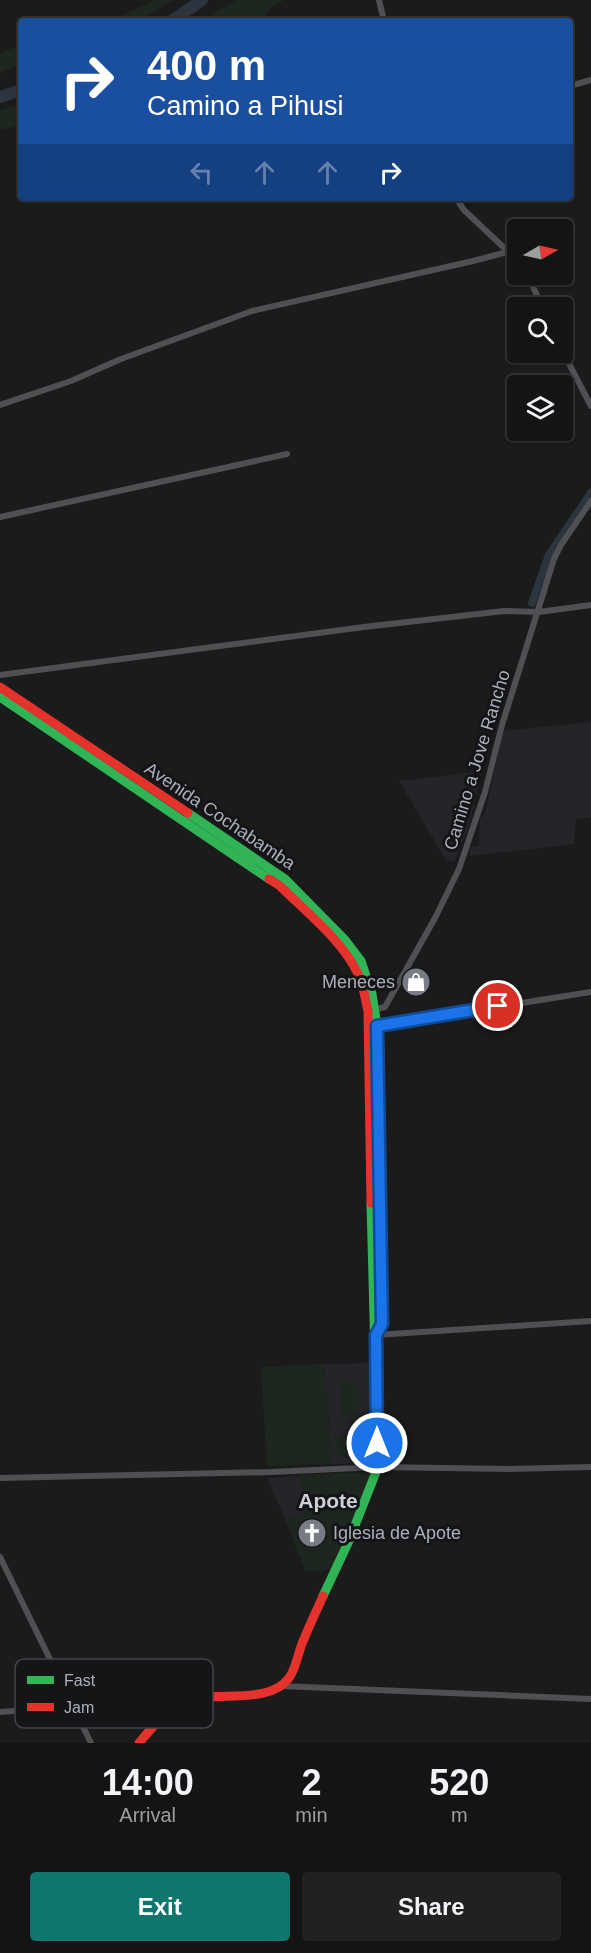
<!DOCTYPE html>
<html lang="en">
<head>
<meta charset="utf-8">
<style>
	body { margin:0; font-family:Arial,sans-serif; background:#212122; color:#f1f3f6; height:100vh; display:flex; flex-direction:column; font-size:22px; white-space:nowrap }
	* { box-sizing:border-box; margin:0 }
	p { font-size:20px; color:#9d9ea0 }
	.icon { flex:none; width:33px; height:33px; fill:none; stroke:currentColor; stroke-width:2; stroke-linecap:round; stroke-linejoin:round }
	.map { position:relative; height:1743px; overflow:hidden }
	.sheet { display:flex; flex-direction:column; background:#141415; flex:1 }
	.sheet>* { flex:none }
	.hud { position:absolute; left:18px; top:18px; width:555px; height:183px; border-radius:6px; box-shadow:0 2px 4px #0004,0 0 0 2px #333334; background:#1a4fa0; color:#fff; overflow:hidden }
	.needle { width:39px; rotate:81deg }
	.tools { position:absolute; left:507px; top:219px; display:grid; gap:12px }
	.tools a { display:grid; place-items:center; width:66px; height:66px; border-radius:6px; background:#141415; box-shadow:0 2px 4px #0004,0 0 0 2px #333334; font-size:30px }
	.pin { position:absolute; display:grid; place-items:center; width:51px; height:51px; color:#fff; margin:-26px; border:3px solid #fff; border-radius:50%; box-shadow:0 2px 6px #0007 }
	.me { position:absolute; width:66px; margin:-33px; rotate:0deg; stroke-linejoin:round; filter:drop-shadow(0 0 4px #0008) }
	.turn { display:flex; align-items:center; gap:21px; height:126px; padding:0 30px; font-size:27px }
	.turn .icon { width:78px; height:78px; stroke-width:2.5 }
	.turn b { display:block; font-size:42px; line-height:51px }
	.lanes { display:flex; align-items:center; height:57px; padding:0 30px; background:#0003; justify-content:center; gap:30px; direction:ltr }
	.lanes .off { opacity:.35 }
	.eta { display:flex; justify-content:space-evenly; align-items:center; height:102px; text-align:center }
	.eta b { font-size:36px; font-weight:700; line-height:42px }
	.button { display:flex; gap:12px; margin-top:auto; padding:12px 30px }
	.button a { flex:1; height:69px; border-radius:6px; background:#0f766e; color:#fff; font-size:24px; font-weight:700; line-height:69px; text-align:center }
	.button a+a { background:#212122; color:#f1f3f6 }
	.map>svg:first-child { display:block }
	.built { fill:#252529 }
	.green { fill:#1e2620 }
	.lines { fill:none; stroke-linecap:round; stroke-linejoin:round }
	.canal { stroke:#2c353f; stroke-width:8 }
	.river { stroke:#2c353f; stroke-width:12 }
	.street { stroke:#4f5054; stroke-width:6 }
	.fast { stroke:#30b455; stroke-width:9 }
	.jam { stroke:#e5322d; stroke-width:9 }
	.route-casing { stroke:#114b97; stroke-width:15 }
	.route { stroke:#1a73e8; stroke-width:10 }
	.labels { text-anchor:middle; dominant-baseline:central; stroke-width:6; stroke-linejoin:round; paint-order:stroke }
	.street-label { font-size:18px; fill:#abb0bd; stroke:#151518 }
	.poi-label { font-size:18px; fill:#abb0bd; stroke:#151518; text-anchor:end }
	.quarter-label { font-size:21px; font-weight:bold; fill:#cdcfd9; stroke:#151518 }
	.key { fill:#151518; stroke:#42444a; stroke-width:1.5 }
	.key-label { font-size:16px; fill:#abb0bd }
</style>
</head>
<body>
<div class="map">
<svg width="591" height="1743" viewBox="0 0 591 1743">
	<rect width="100%" height="100%" fill="#1b1b1c"/>
	<path class="built" d="M591,722V818L576,819L574,844L470,856V847L479,846L480,818L485,814L503,731Z
		M482,771L468,829L454,862L446,860L399,781Z
		M370,1363L372,1463L332,1464L324,1364Z
		M301,1476L305,1513L285,1519L267,1478Z"/>
	<path class="green" d="M154,0H174L138,21H103L119,17Z
		M237,0H284L270,8L261,21H200Z
		M21,45V64L0,73V53Z
		M21,103V125L0,130V111Z
		M324,1364L332,1464L267,1466L261,1367Z
		M340,1382H358L359,1415L341,1416Z
		M335,1434H368V1456H335Z
		M373,1472L369,1485L332,1569L306,1571L285,1520L305,1512L300,1475Z"/>
	<g class="lines">
		<path class="canal" d="M532,603L549,555L591,493"/>
		<path class="river" d="M172,21L202,0
			M0,97L21,90"/>
		<path class="street" d="M379,0L384,21
			M570,86L591,80
			M456,198L464,210L518,261
			M527,274L543,308
			M562,350L591,406
			M0,405L71,381L121,359L252,311L473,261L507,252
			M0,517L287,454
			M0,675L364,627L504,611L539,612L591,605
			M372,1010L385,1007L435,918L459,869L485,792L502,725L554,559L561,545L591,501
			M376,1026L591,992
			M376,1335L591,1321
			M0,1478L272,1472L378,1467L509,1469L591,1467
			M0,1557L91,1743
			M280,1686L591,1699
			M0,1712L179,1699L188,1700"/>
		<path class="fast" d="M0,697L269,879
			M188,813L285,879L345,940L361,961L372,994L377,1026L382,1324L376,1335
			M323,1596L348,1543L378,1467L371,1203"/>
		<path class="jam" d="M0,687L188,813
			M269,879L280,886C306,912 343,941 358,974C364,986 365,999 368,1011L371,1203
			M139,1743C153,1726 167,1709 187,1701C216,1690 268,1706 289,1678C297,1667 298,1651 304,1639C310,1624 317,1610 323,1596"/>
	</g>
	<g class="lines">
		<g class="route-casing">
			<path id="route" d="M377,1443L376,1335L382,1324L377,1026L498,1006"/>
		</g>
		<use href="#route" class="route"/>
	</g>
	<defs>
		<g id="shop-disc" transform="scale(1.5)"><circle r="9.5" fill="#797c85" stroke="#151518"/><path d="M-5-2.5h2.3a2.7 3.5 0 0 1 5.4 0H5L5.5 6h-11ZM-1.5-2.5h3a1.5 2.3 0 0 0-3 0Z" fill="#fff"/></g>
		<g id="church-disc" transform="scale(1.5)"><circle r="9.5" fill="#797c85" stroke="#151518"/><path d="M-1.2-6h2.4v3.5h3.3v2.4h-3.3V6h-2.4V-.1h-3.3v-2.4h3.3Z" fill="#fff"/></g>
	</defs>
	<g fill-rule="evenodd">
		<use href="#shop-disc" x="416" y="982"/>
		<use href="#church-disc" x="312" y="1533"/>
	</g>
	<g class="labels">
		<g class="street-label">
			<text transform="translate(477 760) rotate(-73)">Camino a Jove Rancho</text>
			<text transform="translate(220 816) rotate(34)">Avenida Cochabamba</text>
		</g>
		<g class="poi-label">
			<text x="395" y="982">Meneces</text>
			<text x="333" y="1533" text-anchor="start">Iglesia de Apote</text>
		</g>
		<g class="quarter-label">
			<text x="328" y="1500">Apote</text>
		</g>
	</g>
	<rect x="15" y="1659" width="198" height="69" rx="9" class="key"/>
	<rect x="27" y="1676" width="27" height="8" fill="#30b455"/>
	<rect x="27" y="1703" width="27" height="8" fill="#e5322d"/>
	<g class="key-label">
		<text x="64" y="1686">Fast</text>
		<text x="64" y="1713">Jam</text>
	</g>
</svg>
<div class="tools">
<a><svg class="needle" viewBox="-14 -14 28 28"><path d="M0-13l5 13h-10z" fill="#e53935"/><path d="M0 13l5-13h-10z" fill="#9d9ea0"/></svg></a>
<a><svg class="icon" aria-label="search" viewBox="0 0 24 24"><circle cx="10" cy="10" r="6"/><path d="M15 15l6 6"/></svg></a>
<a><svg class="icon" aria-label="layers" viewBox="0 0 24 24"><path d="M12 4l9 5-9 5-9-5zM3 14l9 5 9-5"/></svg></a>
</div>
<div class="pin" style="left:498px;top:1006px;background:#d93025"><svg class="icon" aria-label="arrive" viewBox="0 0 24 24"><path d="M6 21V4h12l-3 4 3 4H6"/></svg></div>
<svg class="me" style="left:377px;top:1443px" viewBox="-20 -20 40 40"><circle r="17" fill="#1a73e8" stroke="#fff" stroke-width="3"/><path d="M0-11L8 9 0 5-8 9z" fill="#fff"/></svg>
<div class="hud">
<div class="turn"><svg class="icon" aria-label="right" viewBox="0 0 24 24"><path d="M7 20v-9h11M14 6l5 5-5 5"/></svg><div><b>400 m</b>Camino a Pihusi</div></div>
<div class="lanes"><svg class="icon off" aria-label="left" viewBox="0 0 24 24"><path d="M17 20v-9H6M10 6l-5 5 5 5"/></svg><svg class="icon off" aria-label="ahead" viewBox="0 0 24 24"><path d="M12 20V5M6 11l6-6 6 6"/></svg><svg class="icon off" aria-label="ahead" viewBox="0 0 24 24"><path d="M12 20V5M6 11l6-6 6 6"/></svg><svg class="icon" aria-label="right" viewBox="0 0 24 24"><path d="M7 20v-9h11M14 6l5 5-5 5"/></svg></div>
</div>
</div>
<section class="sheet">
<div class="eta">
<div><b>14:00</b><p>Arrival</p></div>
<div><b>2</b><p>min</p></div>
<div><b>520</b><p>m</p></div>
</div>
<div class="button"><a>Exit</a><a>Share</a></div>
</section>
</body>
</html>
